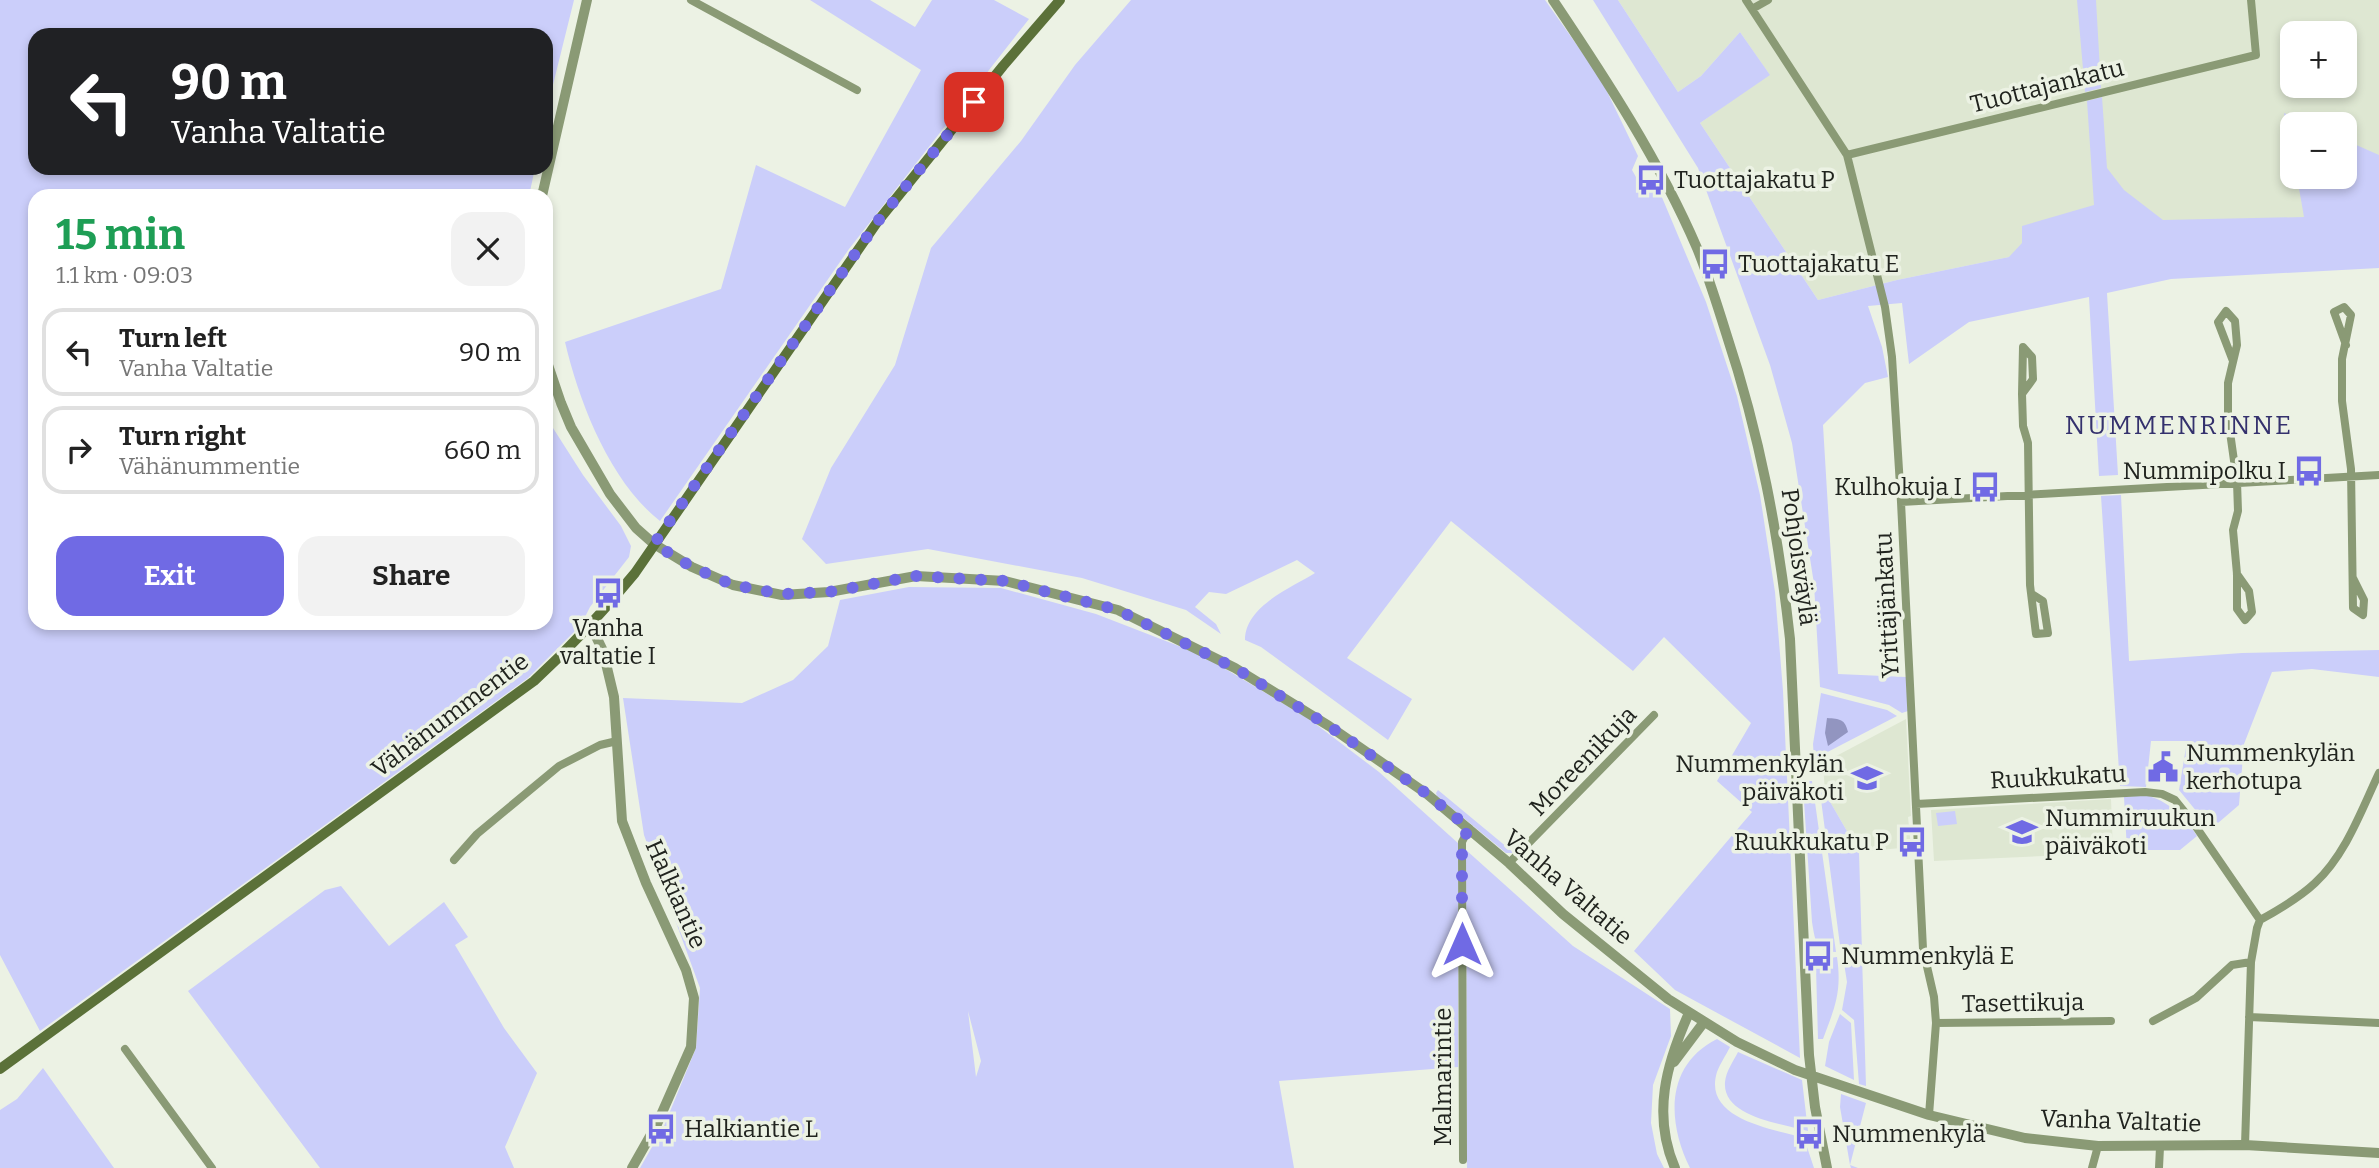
<!DOCTYPE html>
<html lang="en">
<head>
<meta charset="utf-8">
<style>
	body { margin:0; font-family:Bitter,serif; background:#f2f2f2; color:#222; height:100vh; display:flex; flex-direction:column; font-size:26px; white-space:nowrap }
	* { box-sizing:border-box; margin:0 }
	p { font-size:23px; color:#767676 }
	.icon { flex:none; width:38px; height:38px; fill:none; stroke:currentColor; stroke-width:2; stroke-linecap:round; stroke-linejoin:round }
	.map { position:relative; flex:1; overflow:hidden }
	.side { position:absolute; left:28px; top:189px; width:525px; height:441px; display:flex; flex-direction:column; background:#fff; border-radius:21px; box-shadow:0 4px 10px #0003 }
	.side>* { flex:none }
	.hud { position:absolute; left:28px; top:28px; width:525px; height:147px; border-radius:21px; box-shadow:0 4px 10px #0003; background:#202124; color:#fff; overflow:hidden }
	.controls { position:absolute; left:2280px; top:21px; display:grid; gap:14px }
	.controls a { display:grid; place-items:center; width:77px; height:77px; border-radius:14px; background:#fff; box-shadow:0 4px 10px #0003; font-size:35px }
	.pin { position:absolute; display:grid; place-items:center; width:60px; height:60px; color:#fff; margin:-30px; border-radius:14px; box-shadow:0 4px 10px #0006 }
	.me { position:absolute; width:77px; margin:-38px; rotate:0deg; stroke-linejoin:round; filter:drop-shadow(0 0 5px #0008) }
	.turn { display:flex; align-items:center; gap:24px; height:147px; padding:0 28px; font-size:32px }
	.turn .icon { width:91px; height:91px; stroke-width:2.5 }
	.turn b { display:block; font-size:49px; line-height:60px }
	.round { display:grid; place-items:center; flex:none; width:74px; height:74px; border-radius:21px; background:#f2f2f2 }
	.overview { display:flex; align-items:center; justify-content:space-between; height:119px; padding:0 28px }
	h1 { font-size:42px; font-weight:700; line-height:52px; color:#1e9e55 }
	.action { display:flex; gap:14px; margin-top:auto; padding:14px 28px }
	.action a { flex:1; height:80px; border-radius:21px; background:#706ae4; color:#fff; font-size:28px; font-weight:700; line-height:80px; text-align:center }
	.action a+a { background:#f2f2f2; color:#222 }
	ul { padding:0; list-style:none }
	li { display:flex; align-items:center; gap:21px; height:88px; margin:0 14px 10px; padding:0 14px; border:4px solid #e0e0e0; border-radius:21px }
	li div { flex:1 }
	li b { display:block; font-size:26px }
	li em { font-style:normal }
	.map>svg:first-child { display:block }
	.built { fill:#dee7d2; fill-rule:evenodd }
	.green { fill:#cbcefa; fill-rule:evenodd }
	.water { fill:#9295c0 }
	.lines { fill:none; stroke-linecap:round; stroke-linejoin:round }
	.minor { stroke:#8a9a75; stroke-width:8 }
	.tertiary { stroke:#8a9a75; stroke-width:10 }
	.secondary { stroke:#5b7139; stroke-width:10 }
	.route { stroke:#706ae4; stroke-width:12; stroke-dasharray:0 21.6 }
	.labels { text-anchor:middle; dominant-baseline:central; stroke-width:7; stroke-linejoin:round; paint-order:stroke }
	.street-label { font-size:24px; fill:#20231e; stroke:#ecf2e4 }
	.poi-label { font-size:24px; fill:#20231e; stroke:#ecf2e4; text-anchor:start }
	.neighbourhood-label { font-size:26px; letter-spacing:2px; fill:#34316d; stroke:#ecf2e4 }
</style>
</head>
<body>
<div class="map">
<svg width="2379" height="1168" viewBox="0 0 2379 1168">
	<rect width="100%" height="100%" fill="#ecf2e4"/>
	<path class="built" d="M1618,0H2379V207L2009,257L1897,280L1818,300L1700,123L1769,74L1740,32L1701,76L1678,92ZM2292,33H2345V86H2292ZM2292,124H2345V177H2292Z
		M1906,719L1911,816L1908,817L1911,847L1859,852L1825,793L1823,763Z
		M2111,799L2113,853L1934,861L1931,810Z"/>
	<path class="green" d="M0,0H574L546,113V35H35V168H535L529,196H35V623H546V406L553,428L583,475L621,526L631,546L629,557L590,607L581,625L528,678L40,1031L0,955Z
		M810,0H870L915,27L932,0H994L1029,19L849,249L660,521C610,482 579,402 565,342L721,289L756,165L845,207L921,70Z
		M1131,0H1545L1601,79L1638,156L1632,170L1640,184L1655,186L1661,195L1706,302L1737,396L1760,495L1775,592L1783,691L1800,1058L1675,990L1634,951L1752,812L1717,781L1751,723L1664,637L1633,671L1451,521L1347,658L1412,699L1388,740L1261,647L1245,640C1245,606 1291,588 1315,573L1297,560L1226,594L1209,592L1195,607L1216,624L1221,634L1186,610L1082,578L928,549L826,564L802,539L831,468L895,365L931,248L1021,141L1075,65Z
		M1593,0H1618L1678,92L1701,76L1740,32L1770,75L1700,123L1818,300L1897,280L2009,257L2022,243V226L2094,205L2087,101L2102,97L2107,168L2124,190L2163,220L2304,217L2297,177H2345V140L2379,155V268L2171,279L2107,293L2118,475L2099,476L2089,297L1969,322L1909,364L1902,303L1868,306L1882,347L1888,377L1865,383L1823,425L1838,674L1906,677L1908,711L1902,713L1889,705L1820,687L1814,584L1792,443L1770,365L1698,168Z
		M2077,0H2096L2101,88L2085,92Z
		M2284,113L2309,124H2292V157Z
		M2121,495L2129,661L2242,653L2379,650V677L2312,669L2272,672L2244,744L2239,805L2211,829L2179,790L2187,741H2151L2146,787L2120,786L2101,496Z
		M909,587L1001,588L1096,614L1202,655L1309,719L1379,772L1459,844L1458,1067L1279,1081L1294,1168H640L664,1126L696,1048L700,988L644,835L623,698L742,703L793,680L828,646L840,600ZM968,1011L981,1061L976,1077Z
		M1821,693L1887,710L1897,716L1814,759L1813,744Z
		M1808,781H1812L1836,952C1815,952 1815,939 1812,922L1803,786Z
		M1438,790L1514,853H1506L1437,796L1436,793Z
		M1820,792L1825,793L1859,852L1862,952L1841,953Z
		M2145,795C2167,800 2186,817 2197,836L2180,850H2127L2124,797Z
		M1955,811L1957,824L1938,826L1936,813Z
		M1466,850L1573,946L1670,1009L1671,1036L1653,1085L1651,1123L1657,1154L1664,1168H1467Z
		M341,886L389,946L444,902L468,937L455,945L504,1028L537,1073L505,1147L514,1168H320L188,991L325,890Z
		M1862,956L1866,1086L1859,1084L1854,1020L1842,1010L1847,982L1843,957Z
		M1837,957C1842,992 1835,1007 1823,1039H1818L1816,968L1823,959Z
		M1840,1014L1851,1023L1854,1080L1825,1066L1829,1042Z
		M1717,1039L1730,1047C1726,1055 1720,1064 1717,1072C1702,1120 1774,1129 1804,1138L1814,1168H1690C1667,1122 1665,1065 1717,1039Z
		M1738,1052L1802,1080L1808,1131C1783,1124 1722,1117 1725,1082C1726,1071 1733,1062 1738,1052Z
		M43,1068L114,1168H0V1110L17,1099Z
		M1841,1094L1866,1103L1850,1165L1858,1168H1851L1850,1165L1840,1107Z"/>
	<path class="water" d="M1827,718C1840,719 1845,719 1848,732L1828,746L1825,733Z"/>
	<g class="lines">
		<path class="minor" d="M691,0L857,90
			M1746,0L1847,155L1885,307L1892,357L1901,502L1923,949L1934,997L1936,1023L1929,1115
			M1752,9L1768,0
			M1847,155L2256,55L2251,0
			M2346,345L2334,312L2344,307L2351,315L2342,359V401L2351,469L2353,608L2363,615L2364,600L2353,578
			M2233,361L2218,322L2226,311L2235,321L2237,345L2228,383V418L2237,482L2238,511L2233,530L2237,574V609L2245,620L2252,612L2249,591L2237,574
			M2022,394L2023,347L2032,357L2033,379L2022,394L2023,426L2028,443L2030,585L2036,634L2048,633L2043,601L2032,594
			M1901,502L2379,475
			M1916,804L2145,792L2162,794L2175,800L2192,821L2260,920L2257,928L2251,962L2245,1145
			M454,860L477,834L559,766L600,745L617,741
			M1509,863L1654,715
			M2260,920C2280,909 2299,898 2315,883C2346,854 2361,811 2379,773
			M2249,1017L2379,1023
			M2153,1021L2196,998L2232,965L2251,962
			M1936,1023L2111,1021
			M125,1049L212,1168
			M1463,1160L1462,842L1469,828
			M2092,1168L2098,1146
			M2159,1168L2160,1147"/>
		<path class="tertiary" d="M1553,0C1606,79 1659,160 1697,248C1708,275 1717,304 1726,333C1760,436 1778,531 1790,639L1809,1055L1815,1107L1827,1168
			M542,196L587,0
			M546,359L561,403L571,427L610,494L636,528L654,544L692,567L733,585L782,595L829,592L916,576L1005,581L1118,610L1235,668L1329,726L1427,794L1509,863L1563,914L1668,999L1737,1042L1795,1070L1929,1115L2025,1138L2098,1146L2245,1145L2379,1153
			M591,626L603,651L614,697L622,821L646,883L686,970L694,998L691,1047L657,1124L632,1168
			M1674,1062L1704,1022
			M1675,1168C1652,1115 1666,1064 1689,1013"/>
		<path class="secondary" d="M0,1069L534,681C571,647 603,612 635,573L878,221L1003,66L1060,0"/>
	</g>
	<g class="lines">
		<path class="route" d="M974,102L878,221L654,544L692,567L733,585L782,594L829,592L916,576L1005,581L1118,610L1235,668L1329,726L1427,794L1469,828L1462,842V944"/>
	</g>
	<defs>
		<g id="bus-bare" transform="scale(2.415)"><path d="M-5-6H5V4H4V6H2V4H-2V6H-4V4H-5ZM-3.5-4V0h7V-4ZM-3.5 1.2v1.5H-2V1.2ZM2 1.2v1.5H3.5V1.2Z" fill="#706ae4" stroke="#ecf2e4" stroke-width="2.5" paint-order="stroke"/></g>
		<g id="civic-bare" transform="scale(2.415)"><path d="M-.6-6.5H3V-4.5H.6V-3L4-1V1h2V6H-6V1h2V-1L-.6-3ZM-1.2 2.5V6h2.4V2.5Z" fill="#706ae4" stroke="#ecf2e4" stroke-width="2.5" paint-order="stroke"/></g>
		<g id="school-bare" transform="scale(2.415)"><path d="M0-5L7-2L0 1L-7-2ZM-4 1L0 2.5L4 1V4Q0 6-4 4Z" fill="#706ae4" stroke="#ecf2e4" stroke-width="2.5" paint-order="stroke"/></g>
	</defs>
	<g fill-rule="evenodd">
		<use href="#bus-bare" x="1651" y="180"/>
		<use href="#bus-bare" x="1715" y="264"/>
		<use href="#bus-bare" x="2309" y="471"/>
		<use href="#bus-bare" x="1985" y="487"/>
		<use href="#bus-bare" x="608" y="593"/>
		<use href="#civic-bare" x="2163" y="767"/>
		<use href="#school-bare" x="1867" y="778"/>
		<use href="#school-bare" x="2022" y="832"/>
		<use href="#bus-bare" x="1912" y="842"/>
		<use href="#bus-bare" x="1818" y="956"/>
		<use href="#bus-bare" x="661" y="1129"/>
		<use href="#bus-bare" x="1809" y="1134"/>
	</g>
	<g class="labels">
		<g class="street-label">
			<text transform="translate(2047 86) rotate(-14)">Tuottajankatu</text>
			<text transform="translate(1799 557) rotate(82)">Pohjoisväylä</text>
			<text transform="translate(1887 605) rotate(-93)">Yrittäjänkatu</text>
			<text transform="translate(450 715) rotate(-37)">Vähänummentie</text>
			<text transform="translate(1583 761) rotate(-46)">Moreenikuja</text>
			<text transform="translate(2058 777) rotate(-3)">Ruukkukatu</text>
			<text transform="translate(1568 887) rotate(41)">Vanha Valtatie</text>
			<text transform="translate(676 894) rotate(66)">Halkiantie</text>
			<text transform="translate(2023 1003) rotate(-1)">Tasettikuja</text>
			<text transform="translate(1443 1077) rotate(-90)">Malmarintie</text>
			<text transform="translate(2121 1121) rotate(2)">Vanha Valtatie</text>
		</g>
		<g class="poi-label">
			<text x="1674" y="180">Tuottajakatu P</text>
			<text x="1738" y="264">Tuottajakatu E</text>
			<text x="2286" y="471" text-anchor="end">Nummipolku I</text>
			<text x="1962" y="487" text-anchor="end">Kulhokuja I</text>
			<text x="608" y="628" text-anchor="middle">Vanha<tspan x="608" dy="28">valtatie I</tspan></text>
			<text x="2186" y="753">Nummenkylän<tspan x="2186" dy="28">kerhotupa</tspan></text>
			<text x="1844" y="764" text-anchor="end">Nummenkylän<tspan x="1844" dy="28">päiväkoti</tspan></text>
			<text x="2045" y="818">Nummiruukun<tspan x="2045" dy="28">päiväkoti</tspan></text>
			<text x="1889" y="842" text-anchor="end">Ruukkukatu P</text>
			<text x="1841" y="956">Nummenkylä E</text>
			<text x="684" y="1129">Halkiantie L</text>
			<text x="1832" y="1134">Nummenkylä</text>
		</g>
		<g class="neighbourhood-label">
			<text x="2179" y="425">NUMMENRINNE</text>
		</g>
	</g>
</svg>
<div class="controls">
<a>+</a>
<a>−</a>
</div>
<div class="pin" style="left:974px;top:102px;background:#d93025"><svg class="icon" aria-label="arrive" viewBox="0 0 24 24"><path d="M6 21V4h12l-3 4 3 4H6"/></svg></div>
<svg class="me" style="left:1462px;top:944px" viewBox="-20 -20 40 40"><path d="M0-17L14 15 0 8-14 15z" fill="#706ae4" stroke="#fff" stroke-width="4"/></svg>
<div class="hud">
<div class="turn"><svg class="icon" aria-label="left" viewBox="0 0 24 24"><path d="M17 20v-9H6M10 6l-5 5 5 5"/></svg><div><b>90 m</b>Vanha Valtatie</div></div>
</div>
<section class="side">
<div class="overview"><div><h1>15 min</h1><p>1.1 km · 09:03</p></div><a class="round"><svg class="icon" aria-label="close" viewBox="0 0 24 24"><path d="M6 6l12 12M18 6L6 18"/></svg></a></div>
<ul>
<li><svg class="icon" aria-label="left" viewBox="0 0 24 24"><path d="M17 20v-9H6M10 6l-5 5 5 5"/></svg><div><b>Turn left</b><p>Vanha Valtatie</p></div><em>90 m</em></li>
<li><svg class="icon" aria-label="right" viewBox="0 0 24 24"><path d="M7 20v-9h11M14 6l5 5-5 5"/></svg><div><b>Turn right</b><p>Vähänummentie</p></div><em>660 m</em></li>
</ul>
<div class="action"><a>Exit</a><a>Share</a></div>
</section>
</div>
</body>
</html>
